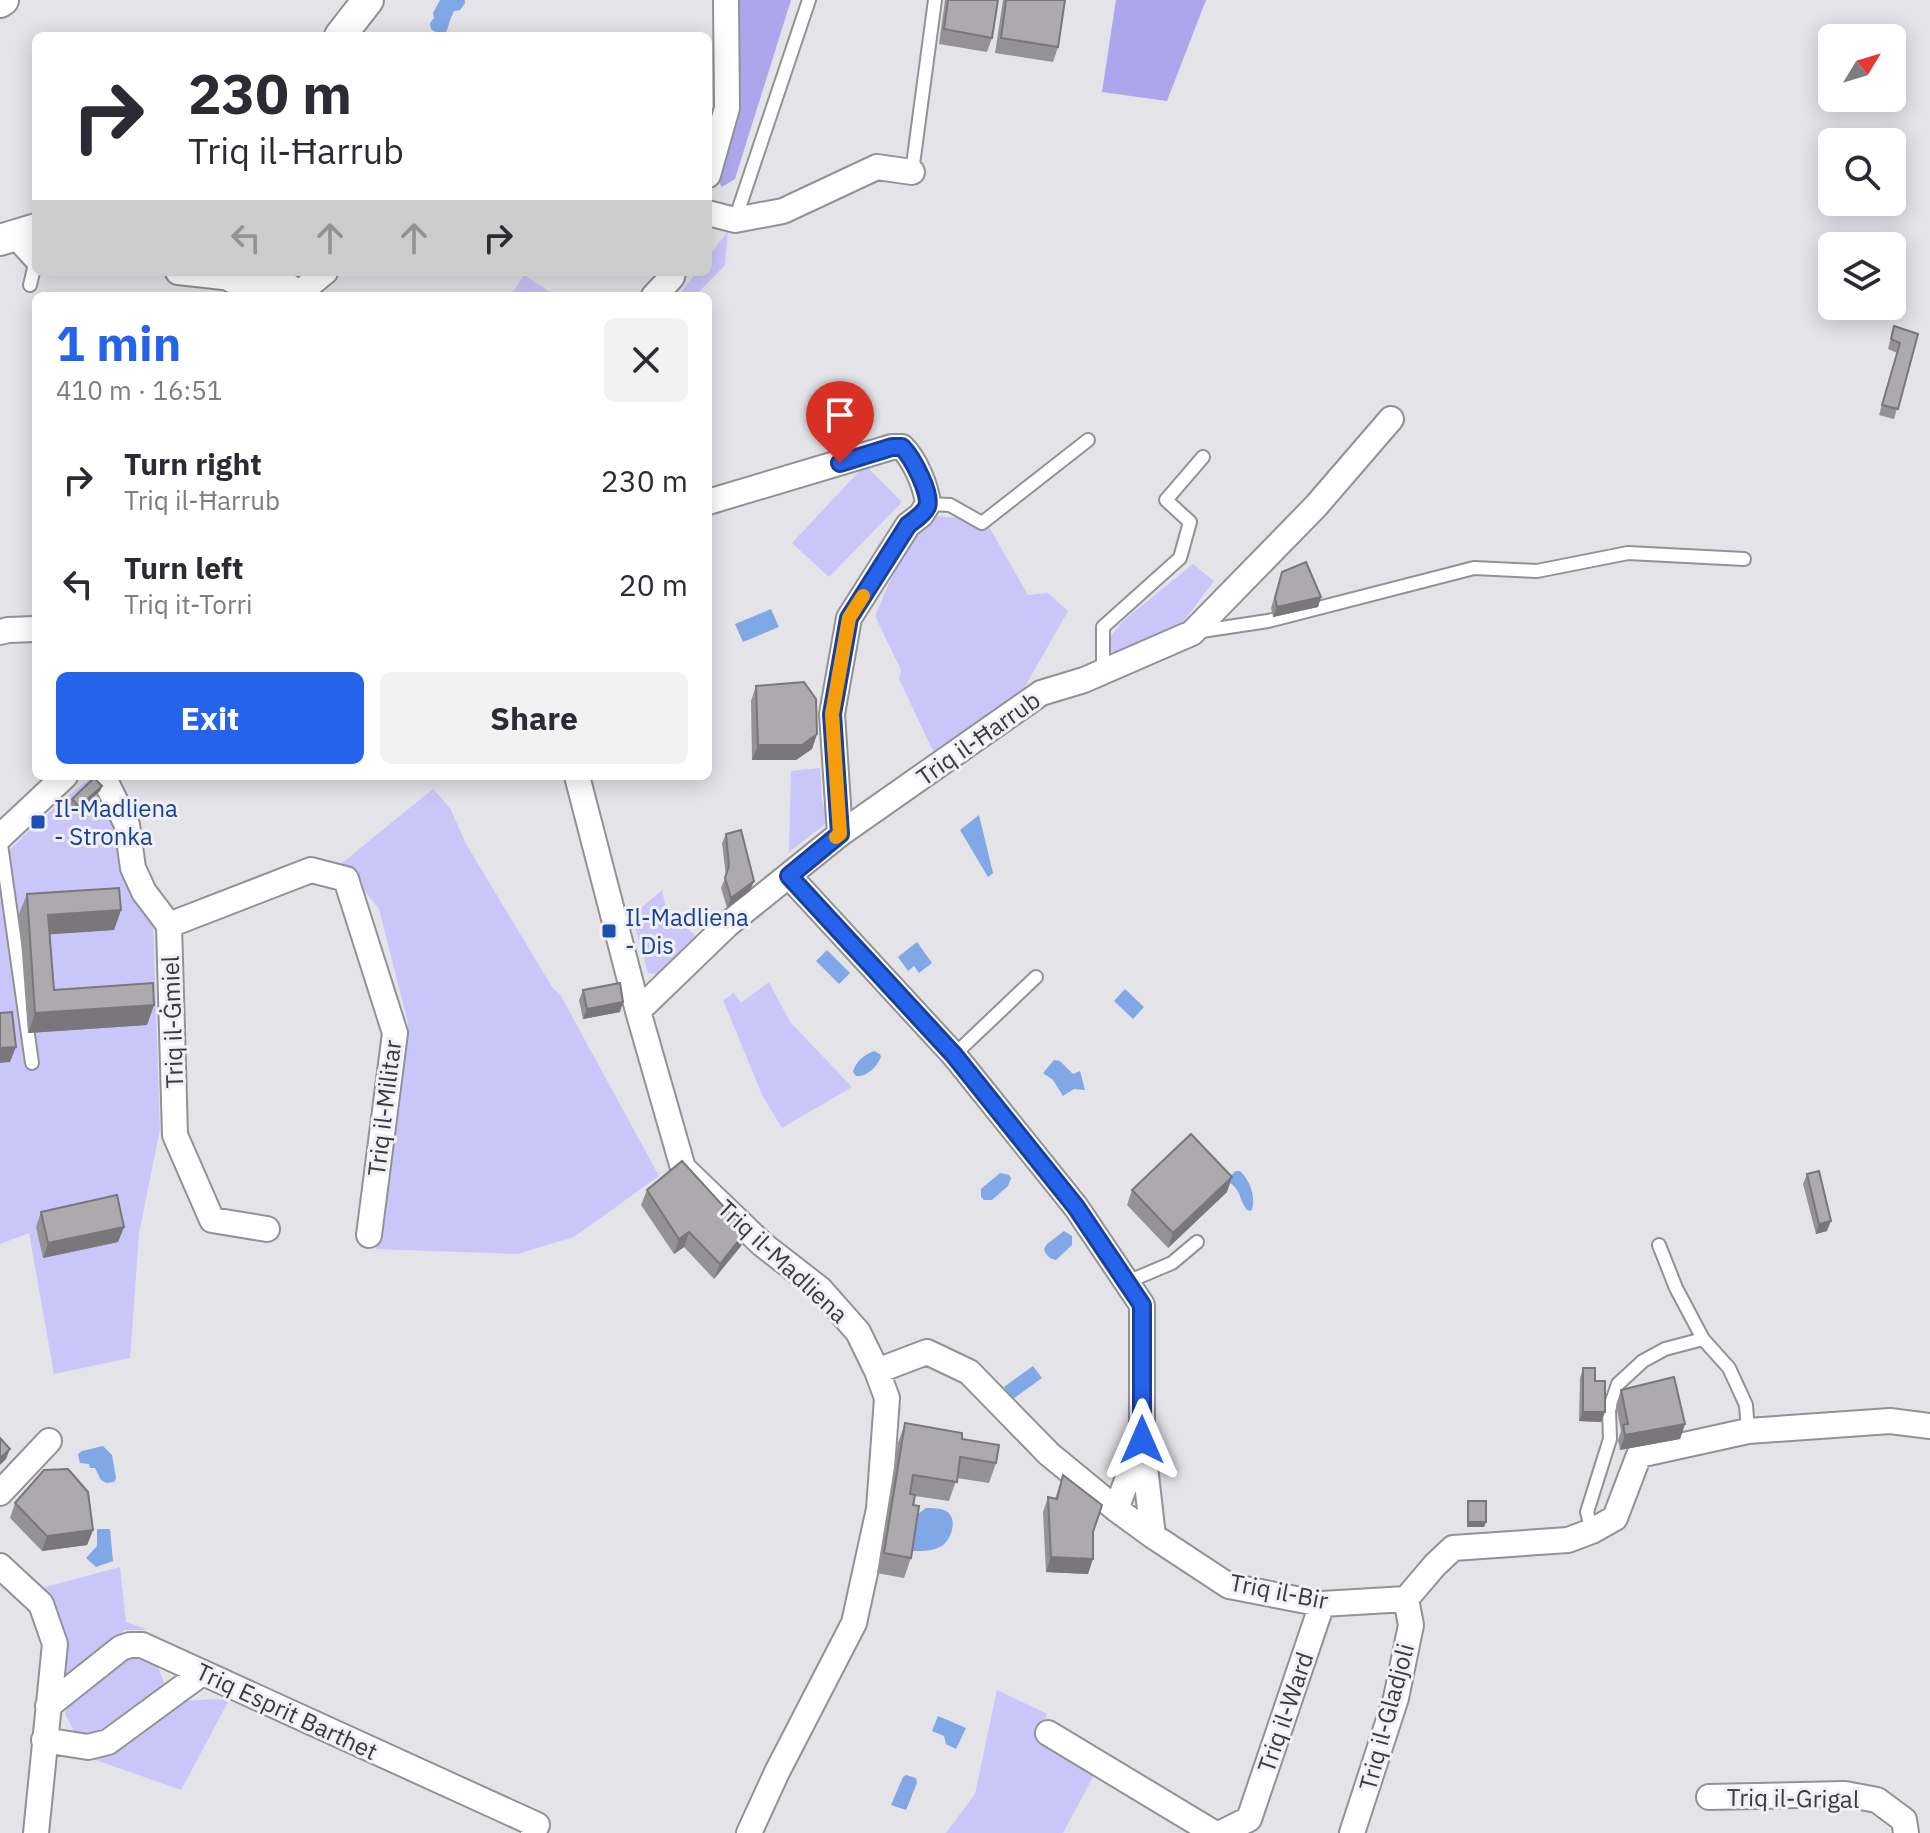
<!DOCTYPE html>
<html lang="en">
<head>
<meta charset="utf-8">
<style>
	body { margin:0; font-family:"IBM Plex Sans",sans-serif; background:#f2f2f3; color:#2b2b33; height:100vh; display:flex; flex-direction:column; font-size:30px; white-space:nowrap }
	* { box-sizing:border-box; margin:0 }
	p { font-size:26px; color:#7c7c81 }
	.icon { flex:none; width:44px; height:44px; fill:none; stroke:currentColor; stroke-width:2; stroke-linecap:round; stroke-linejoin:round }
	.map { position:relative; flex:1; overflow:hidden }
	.side { position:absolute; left:32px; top:292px; width:680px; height:488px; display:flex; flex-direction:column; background:#fff; border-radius:12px; box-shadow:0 4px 20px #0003 }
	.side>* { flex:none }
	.guide { position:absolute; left:32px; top:32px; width:680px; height:244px; border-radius:12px; box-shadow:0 4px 20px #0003; background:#fff; color:#2b2b33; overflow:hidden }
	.needle { width:52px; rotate:52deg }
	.fabs { position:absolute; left:1818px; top:24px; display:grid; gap:16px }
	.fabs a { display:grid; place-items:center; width:88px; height:88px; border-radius:12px; background:#fff; box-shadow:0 4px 20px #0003; font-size:40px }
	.pin { position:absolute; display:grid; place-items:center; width:68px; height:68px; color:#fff; margin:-82px -34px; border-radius:50% 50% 50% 0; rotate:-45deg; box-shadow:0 0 8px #0007 }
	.pin .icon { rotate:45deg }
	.me { position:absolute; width:88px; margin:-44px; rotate:0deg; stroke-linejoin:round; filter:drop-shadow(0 0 6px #0008) }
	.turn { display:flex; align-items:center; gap:28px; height:168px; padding:0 24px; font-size:36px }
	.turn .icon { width:104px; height:104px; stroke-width:2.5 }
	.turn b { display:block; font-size:56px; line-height:68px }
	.lanes { display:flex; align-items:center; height:76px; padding:0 24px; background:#0003; justify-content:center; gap:40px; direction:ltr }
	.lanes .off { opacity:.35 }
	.round { display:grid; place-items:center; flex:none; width:84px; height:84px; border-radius:12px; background:#f2f2f3 }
	.overview { display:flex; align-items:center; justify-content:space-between; height:136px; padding:0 24px }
	h1 { font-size:48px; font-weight:700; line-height:60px; color:#2563eb }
	.action { display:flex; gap:16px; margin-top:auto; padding:16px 24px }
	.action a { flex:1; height:92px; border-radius:12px; background:#2563eb; color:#fff; font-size:32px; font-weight:700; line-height:92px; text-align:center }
	.action a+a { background:#f2f2f3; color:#2b2b33 }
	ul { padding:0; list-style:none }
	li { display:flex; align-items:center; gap:24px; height:104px; padding:0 24px }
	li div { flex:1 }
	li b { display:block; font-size:30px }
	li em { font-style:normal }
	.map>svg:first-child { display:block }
	.green { fill:#cbc6fa }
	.forest { fill:#aea6ed }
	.water { fill:#80a8e6 }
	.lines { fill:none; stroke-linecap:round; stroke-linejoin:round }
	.service-casing { stroke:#929296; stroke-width:16 }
	.minor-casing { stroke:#929296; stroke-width:28 }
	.tertiary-casing { stroke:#929296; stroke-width:34 }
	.service { stroke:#fff; stroke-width:12 }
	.minor { stroke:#fff; stroke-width:24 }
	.tertiary { stroke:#fff; stroke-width:30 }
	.wall { fill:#959295 }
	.shaded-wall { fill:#797779 }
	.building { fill:#adaaad; stroke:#797779; stroke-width:2 }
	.route-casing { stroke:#184099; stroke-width:20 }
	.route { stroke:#2563eb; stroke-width:14 }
	.slow { stroke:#f59e0b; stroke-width:14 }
	.transit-dot { fill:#1a4fb4; stroke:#f0f0f5; stroke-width:3 }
	.labels { text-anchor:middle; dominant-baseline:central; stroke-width:6; stroke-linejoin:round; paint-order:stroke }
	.street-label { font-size:24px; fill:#3b3b3d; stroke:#f0f0f5 }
	.transit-label { font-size:24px; fill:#164399; stroke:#f0f0f5; text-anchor:start }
</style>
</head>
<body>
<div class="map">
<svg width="1930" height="1833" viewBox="0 0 1930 1833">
	<rect width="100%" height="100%" fill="#e3e3e8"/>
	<path class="green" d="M728,231L725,265L695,296H678L697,272H708V257Z
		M524,275L556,296H510Z
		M865,465L902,502L829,577L792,543Z
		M936,516L959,518L989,527L1028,595L1048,593L1068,611L1018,699L961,741L933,751L899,679L901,670L875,616C890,583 905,536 936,516Z
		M1193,564L1214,581L1176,631L1117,654L1110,650L1111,636L1123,621Z
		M820,768L822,800L828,822L789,852L791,771Z
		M92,776L117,824L153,921L160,1129L139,1233L130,1358L54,1374L29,1233L0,1244V859L38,822Z
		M433,789L450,808L466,844L552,987L561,996L659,1176L574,1237L517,1254L376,1249L408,1023L379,909L342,863Z
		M662,890L666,909L696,936L660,975L648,973L632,916Z
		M769,982L790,1022L852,1087L782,1128L763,1097L723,1000L734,993L741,1003Z
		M120,1567L126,1622L148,1630H125L100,1650L69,1681L62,1674L45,1587Z
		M139,1654L157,1665L164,1682L154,1700L93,1738L74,1731L65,1714L71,1697L121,1658Z
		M997,1690L1047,1714L1036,1742L1094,1775L1063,1833H946L975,1794Z
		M213,1699L229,1700L181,1790L76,1753L108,1755L137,1737L166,1714L187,1701Z"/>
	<path class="forest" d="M731,0H791L735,179L722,187L714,175Z
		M1116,0H1206L1167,101L1102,92Z"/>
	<path class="water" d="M440,0H465V3L460,10L454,11C450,19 449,25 446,33L440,35L431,29L430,23L434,18L433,13Z
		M771,609L779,627L743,642L735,624Z
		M979,815L993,873L988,877L960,830Z
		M917,942L932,963L919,973L914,966L908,971L898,957Z
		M827,950L850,973L839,984L816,961Z
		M1125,989L1144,1007L1133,1019L1114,1001Z
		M874,1051L880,1054L881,1057C877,1067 867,1077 856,1076L853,1072C856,1061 864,1055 874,1051Z
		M1054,1060L1060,1061L1073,1074L1080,1071L1085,1090L1074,1089L1063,1096L1053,1080L1043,1073Z
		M1236,1171H1240C1250,1180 1257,1199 1251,1211L1247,1210C1238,1199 1243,1193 1230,1183L1231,1175Z
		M1000,1173L1009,1175L1011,1178L1008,1186L992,1200H984L981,1197V1189Z
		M1064,1231L1072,1236V1245L1056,1260C1050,1259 1046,1256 1044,1249L1047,1244Z
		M1033,1366L1042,1378L1013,1399L1004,1387Z
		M103,1446L112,1455L116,1478L114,1482L106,1483L101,1480L95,1468H90L89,1464L80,1463L78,1454L82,1451Z
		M926,1508C933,1508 940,1508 946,1511C958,1518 952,1538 943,1545C934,1552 921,1551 910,1551L914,1517Z
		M97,1529H110L113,1561L96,1567L86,1558L97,1546Z
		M938,1716L966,1728L956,1749L946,1744L944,1736L932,1731Z
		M906,1775L916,1778L917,1783L906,1810L891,1805L903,1777Z"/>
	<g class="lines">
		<g class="service-casing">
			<path id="service" d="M912,172L935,0
				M735,220L809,0
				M30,285L36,260
				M228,285L252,296
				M928,504L950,505L982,523L1088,440
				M1195,632L1268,621L1474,568L1537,571L1628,553L1744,559
				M1103,672V627L1180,558L1190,522L1166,500L1203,457
				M0,837L32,1063
				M954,1055L1036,977
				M1659,1245L1676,1288L1703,1339L1729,1368L1746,1405L1748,1431
				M1127,1282L1172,1263L1197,1242
				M1592,1531L1587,1512L1610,1439L1609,1410L1618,1384L1643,1361L1665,1349L1703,1339"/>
		</g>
		<g class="minor-casing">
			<path id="minor" d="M708,175L727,108L726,0
				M708,213L735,220L783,211L877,167L912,172
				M15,235L36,258
				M178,272L286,284L298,294L325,272
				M654,296L672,277L673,272
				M708,502L892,447H902C915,460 926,486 928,504L921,515L908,525L849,618L832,714L840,834
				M0,632L8,630L36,629
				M103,776L127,825L133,868L144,892L169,925L175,1135L212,1220L267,1229
				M577,776L638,1011L683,1168L762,1244L820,1289L858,1332L877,1371L887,1398L879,1509L854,1623L777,1772L749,1833
				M0,837L65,776
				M789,876L954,1055L1076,1207L1142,1305V1440L1153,1536
				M169,925L311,870L346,879L395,1033L369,1235
				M638,1011L727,925L840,834L1041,693L1084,680L1192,633L1316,506L1391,419
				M877,1371L927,1352L969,1372L1049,1454L1116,1509L1153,1536L1229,1586L1322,1604L1406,1599L1435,1565L1453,1548L1568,1540L1592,1531L1615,1518L1639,1455L1748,1431L1890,1421L1930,1426
				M0,1493L49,1441
				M1116,1509L1141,1444
				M0,1566L41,1604L55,1644L36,1833
				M48,1706L121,1648L130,1645H142L537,1825L533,1833
				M1048,1733L1214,1833
				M44,1740L88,1747L108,1742L202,1673
				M1709,1797L1845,1794L1877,1800L1904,1820L1906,1833
				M1221,1833L1249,1819L1322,1604
				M1352,1833L1396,1698L1411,1625L1406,1599"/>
		</g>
		<g class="tertiary-casing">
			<path id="tertiary" d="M0,2L3,0
				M340,36L368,0
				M0,240L36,229"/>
		</g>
		<use href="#service" class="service"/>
		<use href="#minor" class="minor"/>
		<use href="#tertiary" class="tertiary"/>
	</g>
	<path class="wall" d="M945,0H998L992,38L987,52L939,44Z
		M1003,0H1065L1058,47L1053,62L995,53Z
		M1894,326L1918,334L1894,419L1879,415L1897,353L1888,349Z
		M1282,572L1321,597L1318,607L1273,617L1271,608Z
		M756,686L817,734L812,749L796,760H752L751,701Z
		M102,786L100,791L77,812L70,804L72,799Z
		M726,834L750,891L727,908L721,888L726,876L722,843Z
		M27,894L121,910L114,930L50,934L54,990L154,1005L147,1025L28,1033L19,914Z
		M583,990L620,1012L583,1019L579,1000Z
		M1807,1174L1827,1231L1816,1234L1803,1184Z
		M647,1190L746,1231L741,1246L714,1279L684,1247L674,1254L641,1205Z
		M1132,1190L1227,1192L1168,1248L1127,1205Z
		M41,1212L124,1227L118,1242L43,1258L36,1227Z
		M1583,1368L1595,1381L1605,1412L1601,1422L1579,1421L1580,1378Z
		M1621,1390L1685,1424L1680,1439L1620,1450L1618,1440L1621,1431L1616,1405Z
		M905,1423L962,1439L996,1463L989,1483L957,1478L949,1501L915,1496L911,1558L904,1578L877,1573L898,1443Z
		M1063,1475L1093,1532L1088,1574L1046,1572L1043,1512L1048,1497L1055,1499Z
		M1468,1501L1486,1522L1484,1527H1467V1506Z
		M15,1503L93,1530L87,1545L42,1551L10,1518Z"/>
	<path class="shaded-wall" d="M1321,597L1318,607L1273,617L1277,607Z
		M817,734L812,749L796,760H752L758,745Z
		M102,786L100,791L77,812L79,807Z
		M754,881L750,891L727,908L731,898Z
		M121,910L114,930L41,935L48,915Z
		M623,1002L620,1012L583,1019L587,1009Z
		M154,1005L147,1025L28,1033L35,1013Z
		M16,1047L10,1062L0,1063V1048Z
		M1232,1177L1227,1192L1168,1248L1173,1233Z
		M1831,1221L1827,1231L1816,1234L1819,1224Z
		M124,1227L118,1242L43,1258L48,1243Z
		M746,1231L741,1246L714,1279L720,1264Z
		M689,1232L684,1247L674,1254L679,1239Z
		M1583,1412H1605L1601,1422L1579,1421Z
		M1685,1424L1680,1439L1620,1450L1625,1435Z
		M10,1449L6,1459L0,1465V1458Z
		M1468,1522H1486L1484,1527H1467Z
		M93,1530L87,1545L42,1551L47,1536Z
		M1051,1557L1093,1559L1088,1574L1046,1572Z"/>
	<path class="building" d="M948,0H998L992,38L944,29Z
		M1006,0H1065L1058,47L1001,38Z
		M1894,326L1918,334L1898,409L1882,405L1900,343L1891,339Z
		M1306,562L1321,597L1277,607L1275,598L1282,572Z
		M804,682L816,699L817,734L802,745H758L756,686Z
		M94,778L102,786L79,807L72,799Z
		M741,830L754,881L731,898L725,878L729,866L726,834Z
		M119,888L121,910L48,915L54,990L153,983L154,1005L35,1013L27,894Z
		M620,983L623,1002L587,1009L583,990Z
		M12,1012L16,1047L0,1048V1013Z
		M1191,1134L1232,1177L1173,1233L1132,1190Z
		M682,1161L746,1231L720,1264L689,1232L679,1239L647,1190Z
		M1819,1171L1831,1221L1819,1224L1807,1174Z
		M117,1195L124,1227L48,1243L41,1212Z
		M1583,1368H1595V1381H1605V1412H1583Z
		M1674,1377L1685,1424L1625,1435L1623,1425L1628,1424L1621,1390Z
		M905,1423L962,1433V1439L999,1445L996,1463L960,1457L957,1482L913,1475L910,1494L915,1495L913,1505L919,1506L911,1558L884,1553Z
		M0,1438L10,1449L0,1458Z
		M68,1469L88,1492L93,1530L47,1536L15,1503L44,1470Z
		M1063,1475L1102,1505L1093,1532V1559L1051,1557L1048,1497L1057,1499Z
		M1468,1501H1486V1522H1468Z"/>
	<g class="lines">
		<g class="route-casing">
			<path id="route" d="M840,463L892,447H902C912,457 932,494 927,507C923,515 914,520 908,525L849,618L832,714L840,834L789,876L954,1055L1076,1207L1142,1305V1440"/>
		</g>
		<use href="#route" class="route"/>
		<path class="slow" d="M836,837L840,834L832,714L849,618L863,596"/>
	</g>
	<g class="transit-dot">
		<rect x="30" y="814" width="16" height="16" rx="4"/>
		<rect x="601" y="923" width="16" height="16" rx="4"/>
	</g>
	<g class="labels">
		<g class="street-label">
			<text transform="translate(978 738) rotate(-35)">Triq il-Ħarrub</text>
			<text transform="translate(172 1022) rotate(-92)">Triq il-Ġmiel</text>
			<text transform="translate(384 1108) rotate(-83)">Triq il-Militar</text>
			<text transform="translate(783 1261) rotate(43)">Triq il-Madliena</text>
			<text transform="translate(1279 1591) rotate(11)">Triq il-Bir</text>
			<text transform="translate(287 1711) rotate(25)">Triq Esprit Barthet</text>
			<text transform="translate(1285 1712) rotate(-71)">Triq il-Ward</text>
			<text transform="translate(1386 1717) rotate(-75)">Triq il-Gladjoli</text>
			<text transform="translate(1793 1798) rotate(1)">Triq il-Grigal</text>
		</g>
		<g class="transit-label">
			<text x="54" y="808">Il-Madliena<tspan x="54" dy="28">- Stronka</tspan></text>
			<text x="625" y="917">Il-Madliena<tspan x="625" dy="28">- Dis</tspan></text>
		</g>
	</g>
</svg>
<div class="fabs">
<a><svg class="needle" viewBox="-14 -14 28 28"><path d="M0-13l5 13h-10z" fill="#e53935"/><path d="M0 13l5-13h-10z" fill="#7c7c81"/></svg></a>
<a><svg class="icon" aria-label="search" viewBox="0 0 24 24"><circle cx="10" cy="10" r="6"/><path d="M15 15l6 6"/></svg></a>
<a><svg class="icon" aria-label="layers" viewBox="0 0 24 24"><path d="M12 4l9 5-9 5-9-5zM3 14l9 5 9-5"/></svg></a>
</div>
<div class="pin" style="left:840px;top:463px;background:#d93025"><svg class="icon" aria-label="arrive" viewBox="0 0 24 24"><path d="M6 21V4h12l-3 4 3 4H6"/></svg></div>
<svg class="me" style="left:1142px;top:1440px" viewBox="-20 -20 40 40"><path d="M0-17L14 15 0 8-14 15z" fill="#2563eb" stroke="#fff" stroke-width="4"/></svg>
<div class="guide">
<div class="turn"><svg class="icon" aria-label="right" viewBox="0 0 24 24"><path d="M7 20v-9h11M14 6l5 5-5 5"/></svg><div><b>230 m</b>Triq il-Ħarrub</div></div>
<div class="lanes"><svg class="icon off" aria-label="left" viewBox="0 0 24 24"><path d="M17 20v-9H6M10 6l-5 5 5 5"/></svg><svg class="icon off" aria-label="ahead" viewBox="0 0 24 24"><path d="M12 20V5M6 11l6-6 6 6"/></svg><svg class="icon off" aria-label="ahead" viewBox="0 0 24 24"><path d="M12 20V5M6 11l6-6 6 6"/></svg><svg class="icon" aria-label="right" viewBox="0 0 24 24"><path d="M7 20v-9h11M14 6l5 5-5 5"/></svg></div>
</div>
<section class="side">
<div class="overview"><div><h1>1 min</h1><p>410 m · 16:51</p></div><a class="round"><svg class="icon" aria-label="close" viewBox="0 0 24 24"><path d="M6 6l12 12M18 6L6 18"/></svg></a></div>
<ul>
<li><svg class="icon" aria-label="right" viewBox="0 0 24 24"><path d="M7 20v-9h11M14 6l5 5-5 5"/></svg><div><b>Turn right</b><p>Triq il-Ħarrub</p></div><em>230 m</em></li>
<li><svg class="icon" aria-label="left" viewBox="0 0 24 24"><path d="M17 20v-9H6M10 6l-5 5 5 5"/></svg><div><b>Turn left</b><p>Triq it-Torri</p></div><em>20 m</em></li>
</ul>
<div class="action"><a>Exit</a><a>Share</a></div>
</section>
</div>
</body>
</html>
